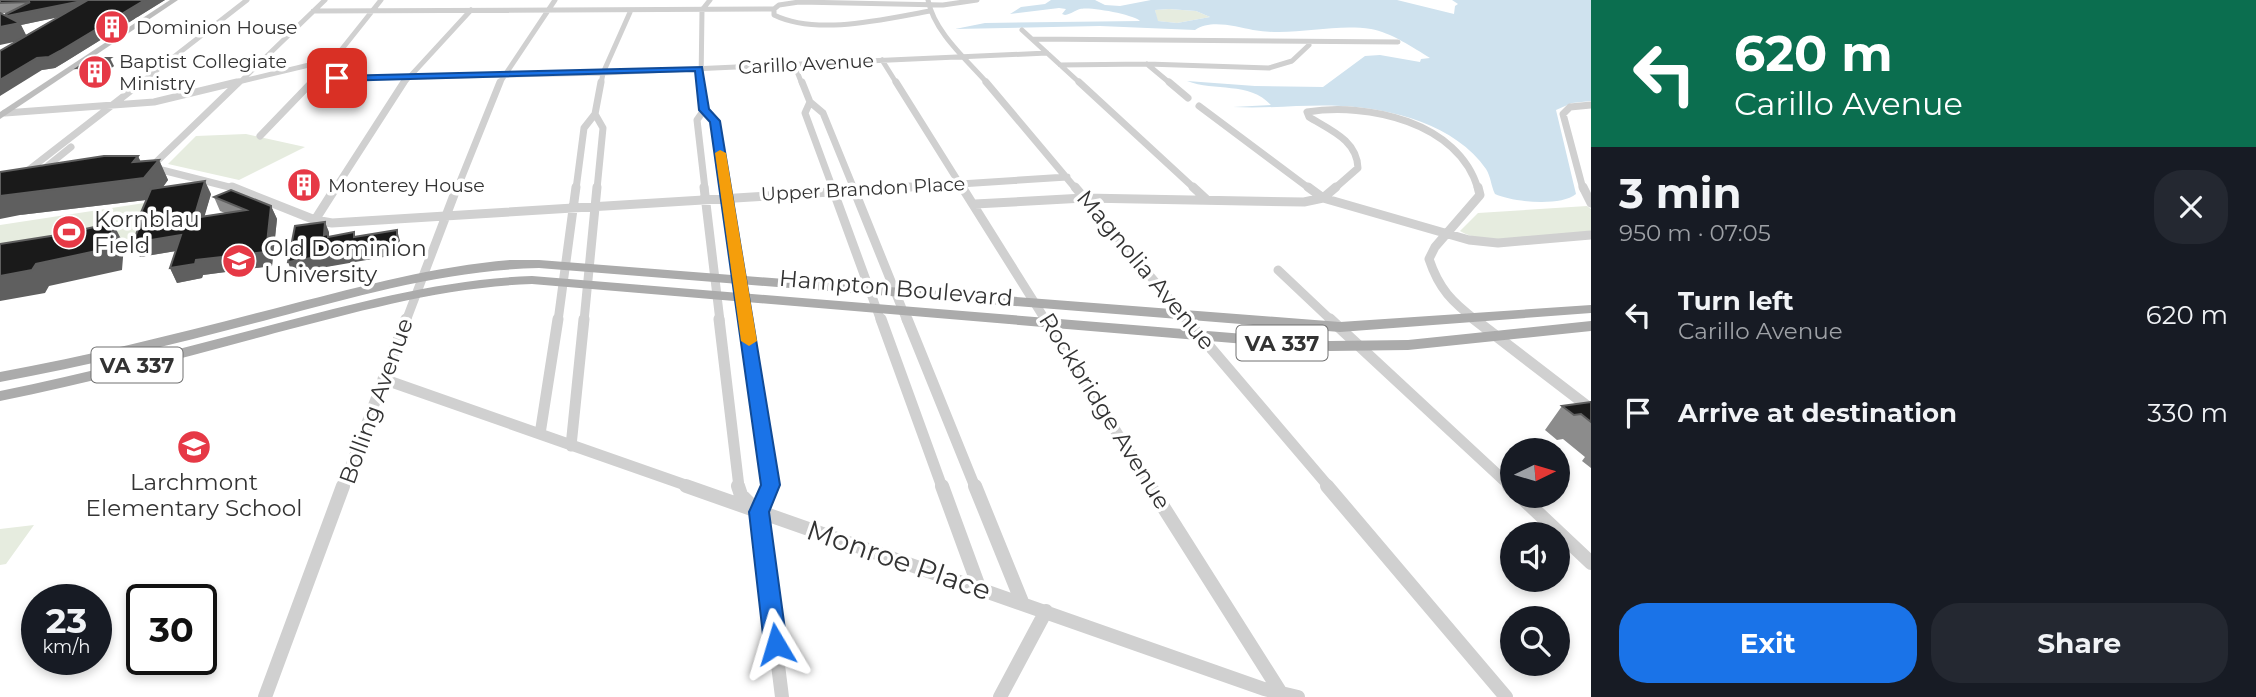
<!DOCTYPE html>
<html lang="en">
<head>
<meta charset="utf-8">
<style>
	body { margin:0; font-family:Montserrat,sans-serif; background:#242831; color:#f1f3f6; height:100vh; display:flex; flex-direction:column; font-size:26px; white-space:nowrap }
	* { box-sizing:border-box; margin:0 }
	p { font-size:23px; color:#9ea1a6 }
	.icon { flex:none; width:38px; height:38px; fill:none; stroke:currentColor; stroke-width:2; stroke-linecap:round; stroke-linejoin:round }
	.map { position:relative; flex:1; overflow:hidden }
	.panel { display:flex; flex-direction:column; background:#171b24; width:665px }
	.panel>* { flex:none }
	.hud { background:#0b6e4f; color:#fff; overflow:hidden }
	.needle { width:46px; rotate:85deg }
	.controls { position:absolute; left:1500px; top:438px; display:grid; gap:14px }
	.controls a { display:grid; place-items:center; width:70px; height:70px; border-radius:50%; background:#171b24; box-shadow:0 4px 10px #0003; font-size:35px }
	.speed { position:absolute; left:21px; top:584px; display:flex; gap:14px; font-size:35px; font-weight:700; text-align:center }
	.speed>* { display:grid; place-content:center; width:91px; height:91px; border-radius:50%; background:#171b24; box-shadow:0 4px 10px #0003; line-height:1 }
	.speed small { font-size:18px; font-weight:400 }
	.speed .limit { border:4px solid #111; border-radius:10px; background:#fff; color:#111 }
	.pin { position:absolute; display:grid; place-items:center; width:60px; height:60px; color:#fff; margin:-30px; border-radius:14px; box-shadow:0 4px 10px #0006 }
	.me { position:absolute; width:77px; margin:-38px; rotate:353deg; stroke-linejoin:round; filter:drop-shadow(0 0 5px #0008) }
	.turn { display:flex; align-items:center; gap:24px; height:147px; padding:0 28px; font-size:32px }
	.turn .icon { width:91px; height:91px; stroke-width:2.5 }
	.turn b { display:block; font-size:49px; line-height:60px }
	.round { display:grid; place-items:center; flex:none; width:74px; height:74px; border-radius:28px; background:#242831 }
	.summary { display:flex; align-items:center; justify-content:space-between; height:119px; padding:0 28px }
	h1 { font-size:42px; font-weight:700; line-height:52px }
	.cta { display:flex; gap:14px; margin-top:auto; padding:14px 28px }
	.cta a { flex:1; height:80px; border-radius:28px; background:#1a73e8; color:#fff; font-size:28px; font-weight:700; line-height:80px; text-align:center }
	.cta a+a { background:#242831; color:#f1f3f6 }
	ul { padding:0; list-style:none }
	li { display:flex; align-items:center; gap:21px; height:98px; padding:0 28px }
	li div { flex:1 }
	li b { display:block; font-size:26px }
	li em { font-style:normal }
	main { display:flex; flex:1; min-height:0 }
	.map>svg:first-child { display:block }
	.green { fill:#e6ecdf }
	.water { fill:#cfe2ee; fill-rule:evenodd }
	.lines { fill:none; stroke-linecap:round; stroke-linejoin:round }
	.street-far4 { stroke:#d0d0d0; stroke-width:5 }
	.street-far3 { stroke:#d0d0d0; stroke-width:7 }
	.street-far2 { stroke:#d0d0d0; stroke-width:9 }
	.street-far1 { stroke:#d0d0d0; stroke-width:11 }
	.street { stroke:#d0d0d0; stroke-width:14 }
	.secondary { fill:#bdbdbd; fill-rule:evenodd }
	.primary { fill:#ababab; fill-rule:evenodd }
	.wall { fill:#8c8c8c; fill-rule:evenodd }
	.shaded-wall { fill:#5f5f5f }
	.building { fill:#1a1a1a; stroke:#5f5f5f; stroke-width:2 }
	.route { fill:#1a73e8; stroke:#114b97; stroke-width:2 }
	.slow { fill:#f59e0b }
	.labels { text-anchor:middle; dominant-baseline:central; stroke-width:7; stroke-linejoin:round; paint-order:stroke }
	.far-poi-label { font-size:19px; fill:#333; stroke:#fff; text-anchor:start }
	.far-street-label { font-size:19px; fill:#333; stroke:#fff }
	.shield { fill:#fff; stroke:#707070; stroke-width:2 }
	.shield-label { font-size:21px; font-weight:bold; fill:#333 }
	.poi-label { font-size:23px; fill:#333; stroke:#fff; text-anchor:start }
	.street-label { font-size:23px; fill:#333; stroke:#fff }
	.near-street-label { font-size:28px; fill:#333; stroke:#fff }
</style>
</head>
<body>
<main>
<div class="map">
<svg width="1591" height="697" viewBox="0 0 1591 697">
	<rect width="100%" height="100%" fill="#fff"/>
	<path class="green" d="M1169,9L1196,11L1210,17L1177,23L1157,21L1155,10Z
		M246,134L305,147L239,180L168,164L196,136Z
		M151,202L136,238L0,260V225Z
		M1587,206L1591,209V232C1555,235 1492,250 1460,231L1478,213Z
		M34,525L6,564L0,565V529Z"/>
	<path class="water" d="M1051,0H1095L1105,5L1120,6L1151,0H1397L1454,14L1455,6L1458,4L1452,0H1591V101L1572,103L1556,110L1576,194C1560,207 1513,202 1495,194C1491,186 1491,177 1486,169C1456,125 1391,108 1341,106C1305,104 1270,109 1233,107L1271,105C1249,81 1215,92 1187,81L1255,86L1323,87L1365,56L1380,55L1420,62L1421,59L1430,58C1414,48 1390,32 1371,29C1332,23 1294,37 1253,30C1236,27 1211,19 1195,30L1100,26L955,29L985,23L1140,21C1136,15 1089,6 1080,9C1076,10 1071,14 1065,15L1062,14L1066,9L1059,8L1010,14L1021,7L1045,4ZM1169,9L1196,11L1210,17L1177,23L1158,21L1155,10Z"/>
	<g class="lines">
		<path class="street-far4" d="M928,0C934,32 967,60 988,84
			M774,9L779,5L799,2L943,5L977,0
			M774,9V15C817,36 885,19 930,11
			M313,11L774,9
			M1022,30L1081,84
			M1032,39L1398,42
			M882,60L897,84
			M794,64L802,84
			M1147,64L1171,84
			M1060,65L1147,64L1269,68L1292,61L1309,45
			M314,79L603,73L1047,53
			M139,84L247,0
			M230,84L334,59
			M238,84L325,0
			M310,84L334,59L381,0
			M403,84L471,10
			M499,84L555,0
			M601,84L603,73L631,10
			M701,84L702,10L710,0"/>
		<path class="street-far3" d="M701,82L704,110L715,121L725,189
			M802,82L810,102L823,113L854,189
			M896,82L963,189
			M986,82L1076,189
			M1079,82L1195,189
			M1169,82L1188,98
			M810,102L805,113L833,189
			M1199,106L1310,189
			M704,110L697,120L705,189
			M5,113L154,102L237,82
			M595,114L603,128L597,189
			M260,136L312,82
			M150,167L237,189
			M151,167L239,82
			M26,172L142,82
			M40,172L71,147
			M335,189L404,82
			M457,189L500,82
			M576,189L584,128L595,114L601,82
			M883,189L1067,177
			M1334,189L1358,168C1357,140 1330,130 1309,117L1307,112C1367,102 1459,122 1478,189
			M1583,189L1563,114L1570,107L1591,105"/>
		<path class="street-far2" d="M232,187L315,220L332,223L911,187
			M704,187L720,321
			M725,187L746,321
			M832,187L881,321
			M853,187L907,321
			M962,187L1046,321
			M1075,187L1188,321
			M1193,187L1206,199
			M1308,187L1323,198L1469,240L1498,243L1591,235
			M1583,187L1591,203
			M975,204L1084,198L1304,202L1323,198L1336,187
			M315,220L336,187
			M1278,270L1332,321
			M406,321L457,187
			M558,321L576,187
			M584,321L597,187
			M1477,321C1452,302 1439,289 1429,259L1435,247L1480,195L1478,187"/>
		<path class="street-far1" d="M719,319L739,487
			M745,319L770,487
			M881,319L942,487
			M907,319L975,487
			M1045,319L1151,487
			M1186,319L1329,487
			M1330,319L1511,487
			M1474,319L1591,409
			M383,379L691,487
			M540,434L558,319
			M571,446L584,319
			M343,487L406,319"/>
		<path class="street" d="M686,486L1264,689L1298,697
			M738,486L741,495L755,509
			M771,486L759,512L782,697
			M942,486L979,587
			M975,486L1022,602
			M1150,486L1281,693
			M1327,486L1506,697
			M1509,486L1512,488
			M1519,495L1591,563
			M265,697L343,486
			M1000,697L1046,611"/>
		<path class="secondary" d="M170,0H178L0,119V112Z"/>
		<path class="primary" d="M511,260H539L1340,322L1591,305V313L1340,332L539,268C448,270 361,295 274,318C183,342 92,365 0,382V372C99,354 195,329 292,304C364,286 436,266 511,260Z
			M532,276L1330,341L1408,340L1591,321V331L1408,350L1330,351L532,284C444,287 360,311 275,333C184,358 93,382 0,401V391C93,372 184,348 275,324C360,302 444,279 532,276Z"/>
	</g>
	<path class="wall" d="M0,0H165L65,62L55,68L42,70L16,41L0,27ZM0,13H9L7,16ZM58,17L26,35L21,25Z
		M114,66L100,76L81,77L77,68Z
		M138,156L140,161L159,160L168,180L163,187L211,194L204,216L225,213L220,211L214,197L271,206L277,219L272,266L203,275L202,278L177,283L170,268L176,251L140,257L133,243L139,227L146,200L20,215Z
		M1591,402V468L1582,461L1585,457L1563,439L1557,440L1545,430L1562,406Z"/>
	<path class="shaded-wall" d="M87,0L93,10L21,25L28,39L0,45V27L7,16Z
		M145,0H165L65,62L55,68L42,70L0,96V80L37,58Z
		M110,58L114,66L100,76L95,67Z
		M138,156L147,175L159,160L168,180L154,199L20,215L0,219V196L133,162Z
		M205,181L211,194L200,232L194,218Z
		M271,206L277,219L272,266L203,275L202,278L177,283L170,268L196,260Z
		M325,222L329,232V236L324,235Z
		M113,223L124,245L122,270L49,286L45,293L0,301V276L36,264Z
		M397,230L400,241L401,254L292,273L288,262Z
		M181,235L188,249L140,257L133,243Z"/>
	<path class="building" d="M0,0H87L7,16L6,14L30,2L0,3Z
		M88,0H145L60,51L49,57L37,58L0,80V51Z
		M0,13L20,23L0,27Z
		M92,58H110L95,67L77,68Z
		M104,156H138L133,162L159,160L144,178L0,196V172Z
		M205,181L194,218L246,210L214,197L231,190L271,206L266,252L196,260L195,264L170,268L181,235L133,243L141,221L137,222L151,189Z
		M325,222L324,235L328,234V237L354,232V237L397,230V243L288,262L295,226Z
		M113,223L110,248L36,264L32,270L0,276V244L57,235Z
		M1591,402V422L1581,414L1574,415L1562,406Z"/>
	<path class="route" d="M702,67L709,109L720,121L780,485L769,512L787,644L784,651L776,654L767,651L764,644L749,512L761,485L710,122L699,110L695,71L337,81L332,78L337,76Z"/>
	<path class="slow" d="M720,150L726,153L757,341L749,346L741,341L715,153Z"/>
	<defs>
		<g id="building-disc" transform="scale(1.75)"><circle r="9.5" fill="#e63946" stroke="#fff"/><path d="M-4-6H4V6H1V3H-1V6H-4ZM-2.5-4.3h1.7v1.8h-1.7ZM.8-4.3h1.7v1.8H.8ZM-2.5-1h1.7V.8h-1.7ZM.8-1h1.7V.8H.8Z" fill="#fff"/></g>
		<g id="stadium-disc" transform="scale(1.75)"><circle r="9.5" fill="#e63946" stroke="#fff"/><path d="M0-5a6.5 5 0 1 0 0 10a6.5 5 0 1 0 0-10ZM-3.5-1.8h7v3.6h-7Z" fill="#fff"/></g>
		<g id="university-disc" transform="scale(1.75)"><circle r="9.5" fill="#e63946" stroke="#fff"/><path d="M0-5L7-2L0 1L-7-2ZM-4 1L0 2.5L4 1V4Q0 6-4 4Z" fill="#fff"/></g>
		<g id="school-disc" transform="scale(1.75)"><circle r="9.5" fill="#e63946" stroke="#fff"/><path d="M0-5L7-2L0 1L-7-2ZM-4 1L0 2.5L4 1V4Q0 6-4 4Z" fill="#fff"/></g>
	</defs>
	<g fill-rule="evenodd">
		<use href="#building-disc" x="112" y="27"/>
		<use href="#building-disc" x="95" y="72"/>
		<use href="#building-disc" x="304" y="185"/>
		<use href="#stadium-disc" x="69" y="232"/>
		<use href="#university-disc" x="239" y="261"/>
		<use href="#school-disc" x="194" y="447"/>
	</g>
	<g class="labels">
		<g class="far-poi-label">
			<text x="136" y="27">Dominion House</text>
			<text x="119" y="61">Baptist Collegiate<tspan x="119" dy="22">Ministry</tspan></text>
			<text x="328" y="185">Monterey House</text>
		</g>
		<g class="far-street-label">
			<text transform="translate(806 64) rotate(-3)">Carillo Avenue</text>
			<text transform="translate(863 189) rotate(-3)">Upper Brandon Place</text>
		</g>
		<g class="shield">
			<rect x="1236.5" y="325.5" width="91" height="35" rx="5"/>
			<rect x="91.5" y="347.5" width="91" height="35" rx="5"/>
		</g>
		<g class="shield-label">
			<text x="1282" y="343">VA 337</text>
			<text x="137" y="365">VA 337</text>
		</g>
		<g class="poi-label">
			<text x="94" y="219">Kornblau<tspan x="94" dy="26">Field</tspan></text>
			<text x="264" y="248">Old Dominion<tspan x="264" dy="26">University</tspan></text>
			<text x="194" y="482" text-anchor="middle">Larchmont<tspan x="194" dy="26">Elementary School</tspan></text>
		</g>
		<g class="street-label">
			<text transform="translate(1146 270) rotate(50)">Magnolia Avenue</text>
			<text transform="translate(896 288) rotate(5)">Hampton Boulevard</text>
			<text transform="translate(376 401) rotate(-70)">Bolling Avenue</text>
			<text transform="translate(1105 411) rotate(58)">Rockbridge Avenue</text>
		</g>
		<g class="near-street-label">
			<text transform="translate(899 560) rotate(19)">Monroe Place</text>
		</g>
	</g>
</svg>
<div class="controls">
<a><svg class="needle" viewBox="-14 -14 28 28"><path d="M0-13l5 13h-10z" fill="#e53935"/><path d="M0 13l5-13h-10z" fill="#9ea1a6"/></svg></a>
<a><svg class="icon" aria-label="sound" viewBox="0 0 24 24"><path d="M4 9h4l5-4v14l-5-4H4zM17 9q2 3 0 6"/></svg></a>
<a><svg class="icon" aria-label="search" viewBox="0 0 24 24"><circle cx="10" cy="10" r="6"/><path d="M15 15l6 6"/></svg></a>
</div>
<div class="speed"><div>23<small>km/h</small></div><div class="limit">30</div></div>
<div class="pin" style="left:337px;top:78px;background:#d93025"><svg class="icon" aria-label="arrive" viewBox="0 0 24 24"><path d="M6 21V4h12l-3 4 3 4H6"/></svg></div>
<svg class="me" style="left:776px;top:644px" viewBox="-20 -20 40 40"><path d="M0-17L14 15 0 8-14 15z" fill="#1a73e8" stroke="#fff" stroke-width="4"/></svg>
</div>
<section class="panel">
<div class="hud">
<div class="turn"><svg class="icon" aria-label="left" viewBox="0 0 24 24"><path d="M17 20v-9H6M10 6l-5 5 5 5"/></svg><div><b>620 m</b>Carillo Avenue</div></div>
</div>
<div class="summary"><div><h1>3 min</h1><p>950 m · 07:05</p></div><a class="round"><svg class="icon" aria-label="close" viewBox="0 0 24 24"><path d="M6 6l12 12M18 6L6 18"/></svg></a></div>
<ul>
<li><svg class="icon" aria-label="left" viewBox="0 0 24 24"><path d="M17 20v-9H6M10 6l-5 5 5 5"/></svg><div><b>Turn left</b><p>Carillo Avenue</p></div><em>620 m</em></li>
<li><svg class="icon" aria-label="arrive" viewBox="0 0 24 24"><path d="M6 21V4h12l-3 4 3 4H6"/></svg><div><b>Arrive at destination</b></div><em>330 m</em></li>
</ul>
<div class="cta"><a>Exit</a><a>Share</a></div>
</section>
</main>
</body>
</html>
